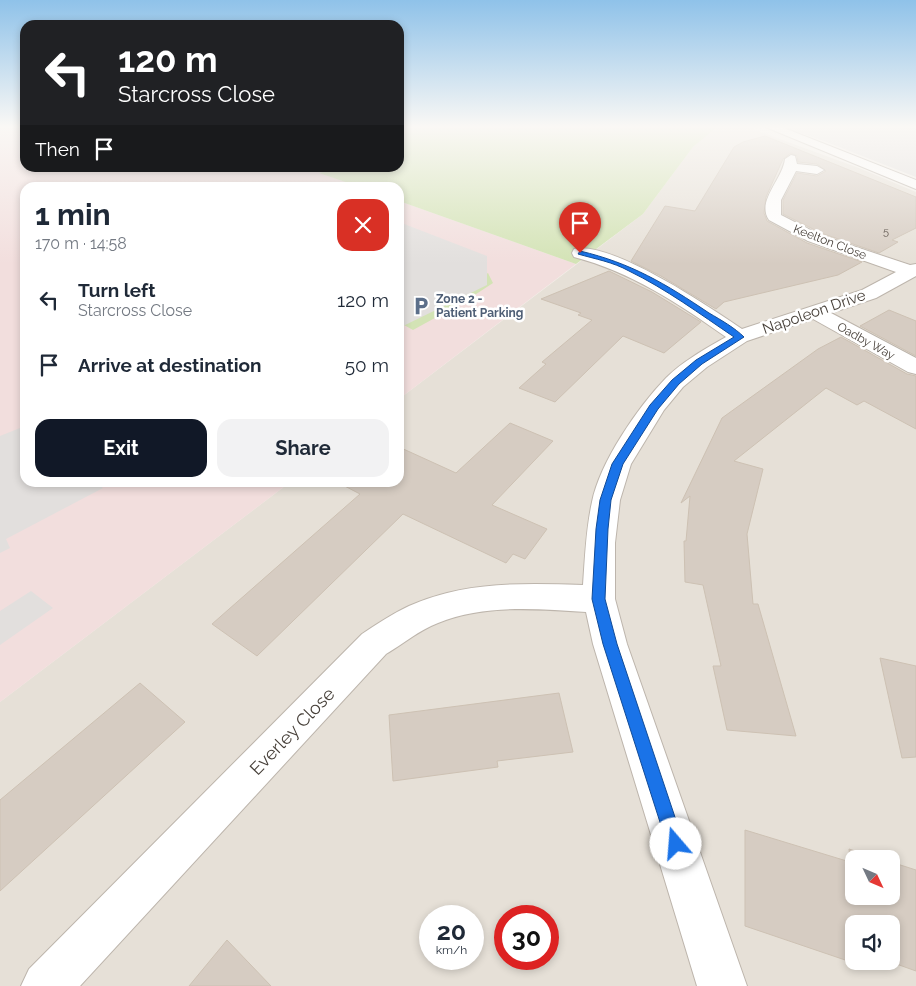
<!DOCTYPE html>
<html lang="en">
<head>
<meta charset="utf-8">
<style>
	body { margin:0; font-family:Raleway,sans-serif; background:#f2f2f3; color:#1f2937; height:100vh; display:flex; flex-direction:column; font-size:19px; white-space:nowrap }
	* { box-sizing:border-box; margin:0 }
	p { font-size:16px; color:#747a83 }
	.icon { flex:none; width:28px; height:28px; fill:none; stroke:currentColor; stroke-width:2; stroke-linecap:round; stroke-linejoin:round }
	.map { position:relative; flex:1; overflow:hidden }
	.details { position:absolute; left:20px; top:182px; width:384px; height:305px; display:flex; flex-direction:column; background:#fff; border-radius:15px; box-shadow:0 2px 8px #0003 }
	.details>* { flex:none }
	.banner { position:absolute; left:20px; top:20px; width:384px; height:152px; border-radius:15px; box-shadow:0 2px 8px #0003; background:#202124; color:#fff; overflow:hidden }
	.needle { width:32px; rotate:134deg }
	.controls { position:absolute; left:845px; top:850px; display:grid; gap:10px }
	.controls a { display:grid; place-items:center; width:55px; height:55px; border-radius:10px; background:#fff; box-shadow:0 2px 8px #0003; font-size:25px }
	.speed { position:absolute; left:419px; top:905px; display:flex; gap:10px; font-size:25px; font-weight:700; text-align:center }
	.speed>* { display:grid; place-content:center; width:65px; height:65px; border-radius:50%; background:#fff; box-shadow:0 2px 8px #0003; line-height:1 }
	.speed small { font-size:12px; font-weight:400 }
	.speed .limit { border:8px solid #d22; background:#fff; color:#111 }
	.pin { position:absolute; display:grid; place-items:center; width:42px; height:42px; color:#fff; margin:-51px -21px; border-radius:50% 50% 50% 0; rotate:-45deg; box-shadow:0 0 5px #0007 }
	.pin .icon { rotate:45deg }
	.me { position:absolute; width:55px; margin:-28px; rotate:342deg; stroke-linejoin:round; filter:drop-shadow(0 0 4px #0008) }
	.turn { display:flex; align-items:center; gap:18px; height:105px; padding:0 15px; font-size:22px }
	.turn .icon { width:65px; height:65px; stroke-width:2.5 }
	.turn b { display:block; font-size:35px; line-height:42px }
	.then { display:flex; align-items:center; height:48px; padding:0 15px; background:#0003; gap:10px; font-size:19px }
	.round { display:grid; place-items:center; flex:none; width:52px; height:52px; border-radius:15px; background:#f2f2f3 }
	.headline { display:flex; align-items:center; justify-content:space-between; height:85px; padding:0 15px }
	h1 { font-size:30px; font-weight:700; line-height:38px }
	.button { display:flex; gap:10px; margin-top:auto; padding:10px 15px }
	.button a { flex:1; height:58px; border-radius:15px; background:#111827; color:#fff; font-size:20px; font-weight:700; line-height:58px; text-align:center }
	.button a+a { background:#f2f2f3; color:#1f2937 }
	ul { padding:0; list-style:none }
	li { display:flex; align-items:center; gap:15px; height:65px; padding:0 15px }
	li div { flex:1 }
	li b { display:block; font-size:19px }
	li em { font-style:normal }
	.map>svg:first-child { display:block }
	.residential { fill:#e6e0d7; fill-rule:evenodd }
	.medical { fill:#f2dedd }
	.green { fill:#d3e3b5 }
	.parking { fill:#e2dfdd }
	.building { fill:#d6ccc2; stroke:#cdc1b3 }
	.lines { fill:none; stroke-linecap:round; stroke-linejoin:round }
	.minor-casing { stroke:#bdb5ac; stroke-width:2 }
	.minor { fill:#fff; fill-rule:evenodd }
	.route { fill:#1a73e8; stroke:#114b97 }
	.labels { text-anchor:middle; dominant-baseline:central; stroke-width:5; stroke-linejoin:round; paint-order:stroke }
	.far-number-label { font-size:11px; fill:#6a625a }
	.far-street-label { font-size:12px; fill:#463f38; stroke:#fff }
	.far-service-label { font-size:12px; font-weight:bold; fill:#4e5e75; stroke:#fff; text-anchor:start }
	.street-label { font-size:15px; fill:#463f38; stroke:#fff }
	.near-street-label { font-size:18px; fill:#463f38; stroke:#fff }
</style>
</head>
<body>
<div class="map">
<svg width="916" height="986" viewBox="0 0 916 986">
	<rect width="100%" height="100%" fill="#f3efe9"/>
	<path class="residential" d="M744,126L859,168L916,192V986H0V702L289,483L399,482V399L643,214L693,147L714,127ZM854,859H891V896H854ZM430,916H472V959H430ZM505,916H548V959H505ZM854,924H891V961H854Z"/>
	<path class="medical" d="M0,126H25V168H338L320,173L360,187L25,188V482L289,483L0,702Z
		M399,201L576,264L399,399Z"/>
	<path class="green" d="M399,126H718L693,147L643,214L576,264L399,201V188L360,187L319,173L338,168H399Z
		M488,273L493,283L464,302L413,330L404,325Z"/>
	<path class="parking" d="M781,126H916V177L824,141Z
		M399,222L487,256V285L399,328Z
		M25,426V482L97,483L103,488L6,539L10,548L0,553V436Z
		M31,591L53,608L0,645V611Z"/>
	<path class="building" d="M765,136L916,197V228L892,240L898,242L879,253L821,233L783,214V200L797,173L817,176L826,171L817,164L798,162L797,156L791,153L783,159L766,197L764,213L767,221L807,243L862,262L838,275L724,302L716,309L661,276L631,261L665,206L695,211L734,147L743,142Z
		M609,271L652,292L701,322L664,353L623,336L555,402L519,388L546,364L542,362L592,320L578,315L581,313L541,299Z
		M889,310L916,321V356L860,326Z
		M841,337L907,374L916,376V429L864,401L857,405L826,388L734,461L763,469L747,534L753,604H758L796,736L727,730L713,666H721L703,585L685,582L684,541H686L690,496L681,503L722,418L818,349Z
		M510,423L553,441L492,505L547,529L525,559L513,554L506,563L403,514L257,656L212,624L360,494L337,482H399V447L456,473Z
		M880,658L916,666V757L902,758Z
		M140,683L185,722L0,891V800Z
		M559,693L573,752L497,761L498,767L393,781L389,715Z
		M745,830L850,862L849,849L880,859H854V896H891V862L916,870V971L888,961H891V924H854V963L745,926Z
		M227,940L271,986H189Z"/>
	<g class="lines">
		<g class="minor-casing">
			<path id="minor" d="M763,126H779L916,180V189Z
				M791,155L795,156L797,164L817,166L824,170L817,174L796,171L781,200V215L820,235L910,265L916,264V276L876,298L831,313L916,358V374L908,372L813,319L747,341L707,367L683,387L664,410L631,464L620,500L615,543V599L627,644L747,986H697L593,644L586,612C538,609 484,604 438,623C419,630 403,644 386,654L80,986H21L29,969L362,634C377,624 392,614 409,606C464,581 524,583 583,585C585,557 586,529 592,502C600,462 638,407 666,378C683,361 705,349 726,337C678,303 631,272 574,257L572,253L574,249C611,240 711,308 742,329L862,290L896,272L808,241L769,220C756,201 783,179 785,159Z"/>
		</g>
		<use href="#minor" class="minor"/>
	</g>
	<linearGradient id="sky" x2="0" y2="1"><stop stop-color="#8fc2e9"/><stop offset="0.48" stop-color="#faf8f5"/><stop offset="1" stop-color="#faf8f5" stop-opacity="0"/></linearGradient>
	<rect width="916" height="264" fill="url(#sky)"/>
	<path class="route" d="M580,251C631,263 666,284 709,313C721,320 735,328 744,337L702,364L679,384L658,409L623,464L611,500L608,529L605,599L617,644L684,844L682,850L676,853L669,850L667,844L603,644L592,599L596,529L600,500L612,464L650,405L672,380L696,360L734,337C700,314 666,289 629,271C613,262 595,259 578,254Z"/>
	<defs>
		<g id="parking-bare" transform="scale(1.5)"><path d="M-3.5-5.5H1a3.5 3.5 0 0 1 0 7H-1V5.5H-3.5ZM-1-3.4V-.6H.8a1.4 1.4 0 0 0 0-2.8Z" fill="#5c6f8a" stroke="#fff" stroke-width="2.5" paint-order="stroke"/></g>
	</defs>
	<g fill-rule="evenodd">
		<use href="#parking-bare" x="421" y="306"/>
	</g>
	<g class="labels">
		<g class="far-number-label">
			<text x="886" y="231">5</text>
		</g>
		<g class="far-street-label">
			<text transform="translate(830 242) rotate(21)">Keelton Close</text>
			<text transform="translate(866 341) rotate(29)">Oadby Way</text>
		</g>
		<g class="far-service-label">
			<text x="436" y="299">Zone 2 -<tspan x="436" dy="14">Patient Parking</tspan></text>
		</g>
		<g class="street-label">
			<text transform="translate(814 312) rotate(-19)">Napoleon Drive</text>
		</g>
		<g class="near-street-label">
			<text transform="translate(292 731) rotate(-46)">Everley Close</text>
		</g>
	</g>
</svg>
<div class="controls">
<a><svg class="needle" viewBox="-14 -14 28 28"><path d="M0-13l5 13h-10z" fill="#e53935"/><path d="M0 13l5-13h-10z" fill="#747a83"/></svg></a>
<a><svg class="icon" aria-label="sound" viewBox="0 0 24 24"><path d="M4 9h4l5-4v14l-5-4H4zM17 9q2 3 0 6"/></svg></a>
</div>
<div class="speed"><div>20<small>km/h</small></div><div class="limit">30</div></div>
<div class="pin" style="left:580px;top:253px;background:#d93025"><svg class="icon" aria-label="arrive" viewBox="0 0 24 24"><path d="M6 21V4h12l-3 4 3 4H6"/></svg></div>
<svg class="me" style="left:676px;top:844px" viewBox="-20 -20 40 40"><circle r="19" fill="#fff"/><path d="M0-13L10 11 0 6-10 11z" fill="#1a73e8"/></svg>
<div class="banner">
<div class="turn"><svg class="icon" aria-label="left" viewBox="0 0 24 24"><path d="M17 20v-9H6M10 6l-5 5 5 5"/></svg><div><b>120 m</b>Starcross Close</div></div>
<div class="then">Then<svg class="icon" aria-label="arrive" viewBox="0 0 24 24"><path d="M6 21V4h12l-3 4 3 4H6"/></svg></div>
</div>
<section class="details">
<div class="headline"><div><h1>1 min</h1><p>170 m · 14:58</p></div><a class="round" style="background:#d93025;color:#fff"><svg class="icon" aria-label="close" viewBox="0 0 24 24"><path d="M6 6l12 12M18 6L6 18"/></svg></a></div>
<ul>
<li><svg class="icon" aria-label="left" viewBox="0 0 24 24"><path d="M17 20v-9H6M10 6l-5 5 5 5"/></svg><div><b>Turn left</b><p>Starcross Close</p></div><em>120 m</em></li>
<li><svg class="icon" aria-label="arrive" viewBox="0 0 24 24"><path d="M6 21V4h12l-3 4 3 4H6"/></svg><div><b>Arrive at destination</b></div><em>50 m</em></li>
</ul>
<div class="button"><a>Exit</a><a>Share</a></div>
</section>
</div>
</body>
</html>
